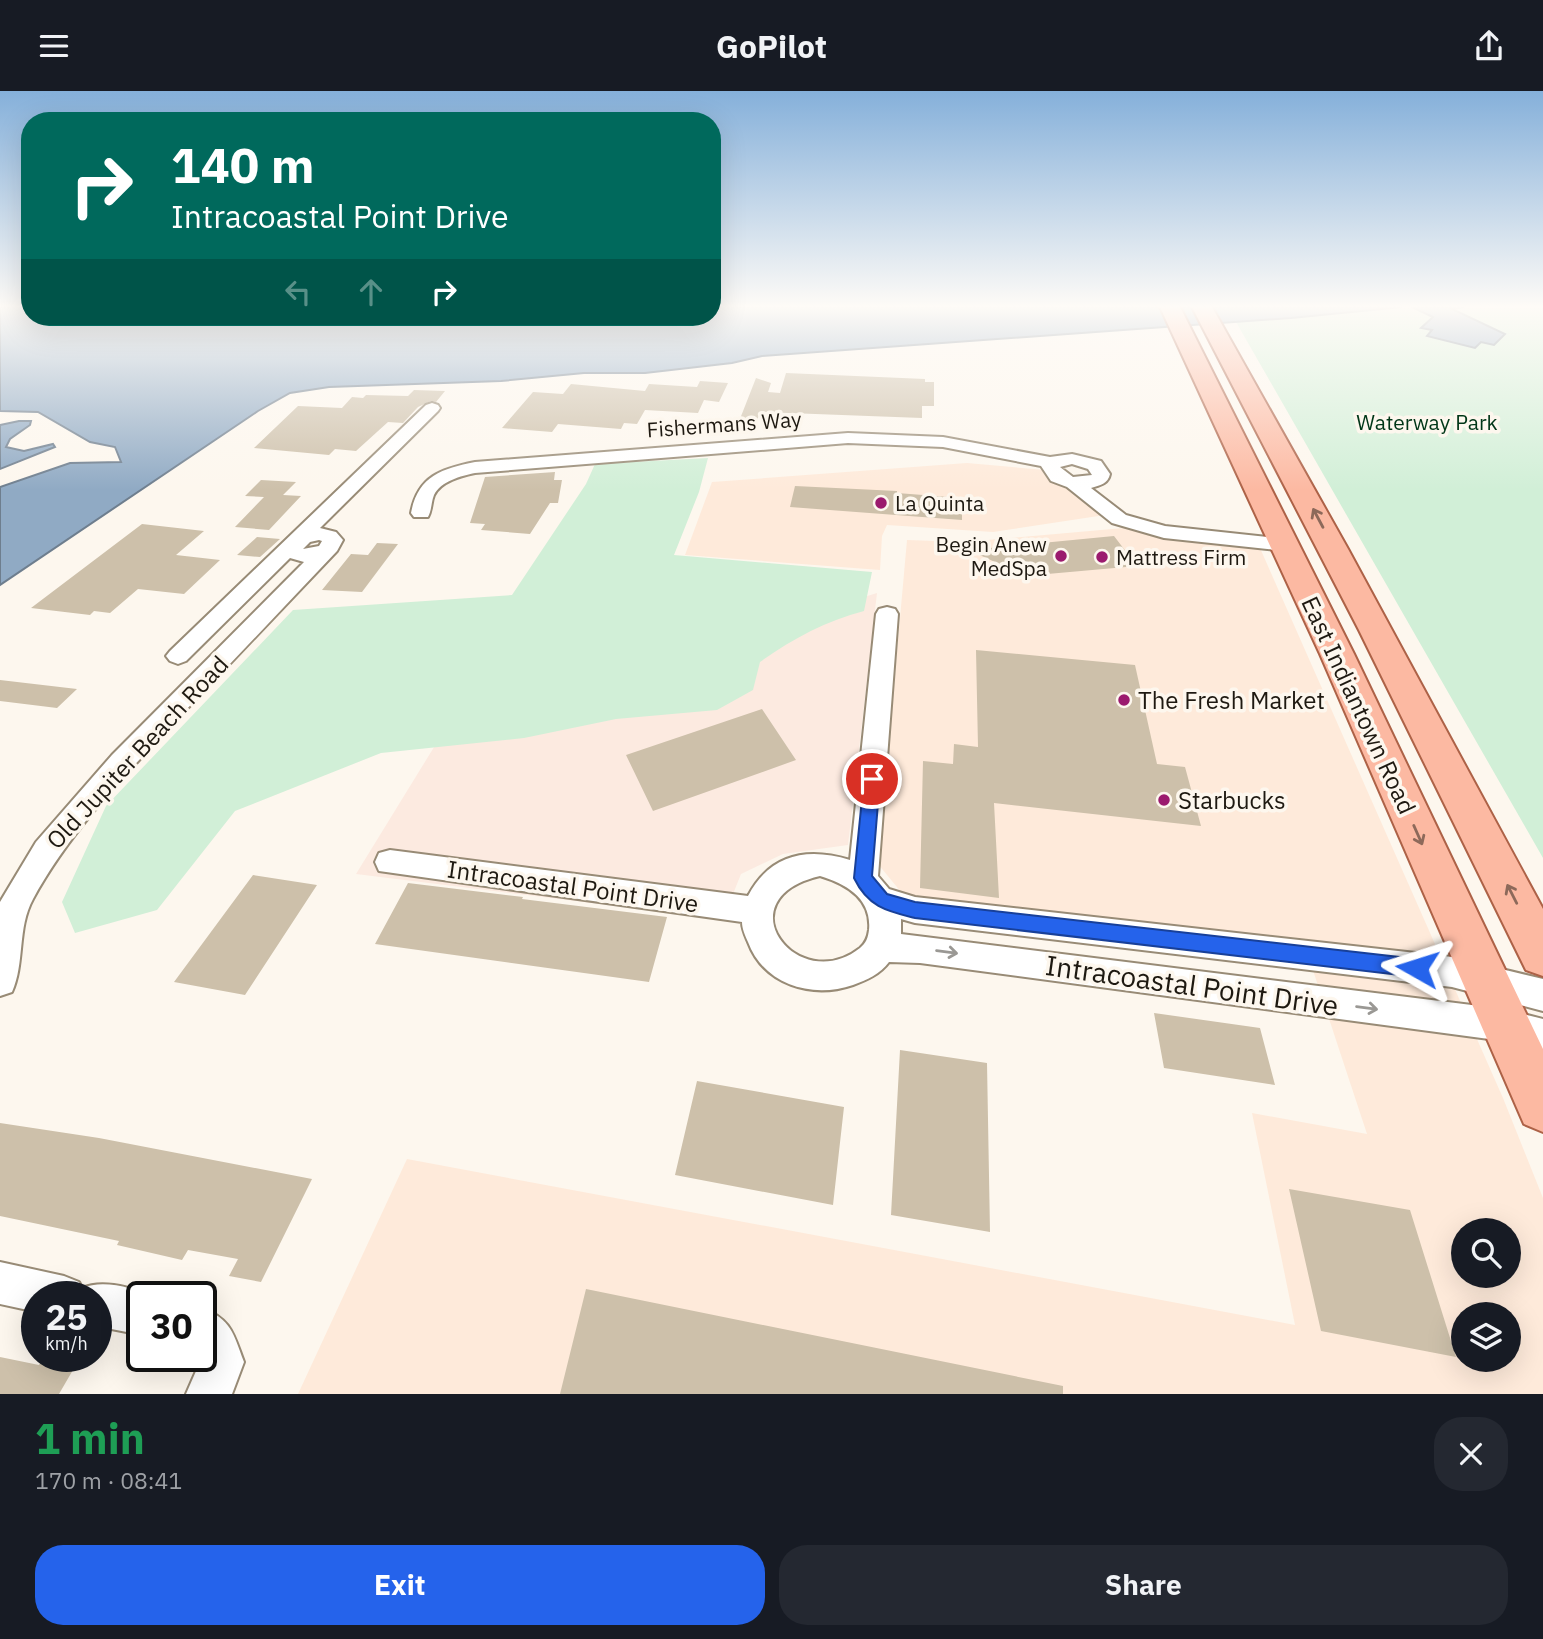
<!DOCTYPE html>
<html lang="en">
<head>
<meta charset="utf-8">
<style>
	body { margin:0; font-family:"IBM Plex Sans",sans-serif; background:#242831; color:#f1f3f6; height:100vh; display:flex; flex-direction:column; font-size:26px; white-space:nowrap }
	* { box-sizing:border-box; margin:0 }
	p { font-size:23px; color:#9ea1a6 }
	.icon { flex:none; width:38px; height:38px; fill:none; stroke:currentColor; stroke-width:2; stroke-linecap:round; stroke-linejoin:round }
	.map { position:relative; height:1303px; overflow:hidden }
	.details { display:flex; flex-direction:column; background:#171b24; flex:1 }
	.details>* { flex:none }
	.top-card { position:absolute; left:21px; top:21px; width:700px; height:214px; border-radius:28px; box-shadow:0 7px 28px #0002; background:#00695c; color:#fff; overflow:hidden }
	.controls { position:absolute; left:1451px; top:1127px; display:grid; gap:14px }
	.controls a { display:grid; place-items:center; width:70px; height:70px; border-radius:50%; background:#171b24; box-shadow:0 7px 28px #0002; font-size:35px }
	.speed { position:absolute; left:21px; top:1190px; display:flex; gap:14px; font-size:35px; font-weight:700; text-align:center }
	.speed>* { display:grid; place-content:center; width:91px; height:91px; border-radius:50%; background:#171b24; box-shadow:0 7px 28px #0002; line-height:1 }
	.speed small { font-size:18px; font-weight:400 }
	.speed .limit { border:4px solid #111; border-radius:10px; background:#fff; color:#111 }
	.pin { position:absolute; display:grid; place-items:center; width:60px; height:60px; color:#fff; margin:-30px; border:4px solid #fff; border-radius:50%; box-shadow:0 2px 7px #0007 }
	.me { position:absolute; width:77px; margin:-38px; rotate:276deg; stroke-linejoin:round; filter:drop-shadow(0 0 5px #0008) }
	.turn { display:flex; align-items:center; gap:24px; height:147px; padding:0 35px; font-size:32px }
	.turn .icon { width:91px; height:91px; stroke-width:2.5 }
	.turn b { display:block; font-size:49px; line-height:60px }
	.lanes { display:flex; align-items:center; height:66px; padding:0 35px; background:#0003; justify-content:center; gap:35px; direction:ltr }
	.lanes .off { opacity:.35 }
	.round { display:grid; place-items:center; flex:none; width:74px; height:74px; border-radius:28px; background:#242831 }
	.head { display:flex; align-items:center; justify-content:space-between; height:119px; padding:0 35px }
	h1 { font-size:42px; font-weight:700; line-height:52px; color:#1e9e55 }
	.primary-button { display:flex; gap:14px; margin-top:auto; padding:14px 35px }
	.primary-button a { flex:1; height:80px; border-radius:28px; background:#2563eb; color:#fff; font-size:28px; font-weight:700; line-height:80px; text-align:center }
	.primary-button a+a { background:#242831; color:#f1f3f6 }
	header { display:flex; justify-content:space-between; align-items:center; height:91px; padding:0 35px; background:#171b24; font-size:32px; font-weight:700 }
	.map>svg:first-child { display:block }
	.commercial { fill:#feeada; fill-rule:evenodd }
	.industrial { fill:#fceae0 }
	.green { fill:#d1efd7 }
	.water { fill:#90aac4; stroke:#6e7e8e; stroke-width:2 }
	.building { fill:#cdc0aa }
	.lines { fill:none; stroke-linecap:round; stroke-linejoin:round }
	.minor-casing { stroke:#988b76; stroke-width:4 }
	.primary-casing { stroke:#ad6247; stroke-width:4 }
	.minor { fill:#fff; fill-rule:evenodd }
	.primary { fill:#fcb9a2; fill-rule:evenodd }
	.oneway { stroke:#8d695a }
	.oneway2 { stroke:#9a9894 }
	.route { fill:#2563eb; stroke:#184099; stroke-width:2 }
	.poi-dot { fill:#9b1a6e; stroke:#fdf7ee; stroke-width:2.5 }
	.labels { text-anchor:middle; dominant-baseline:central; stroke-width:7; stroke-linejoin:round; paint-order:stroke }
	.far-park-label { font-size:21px; fill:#003617; stroke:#fdf7ee }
	.far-street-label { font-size:21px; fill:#1e1911; stroke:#fdf7ee }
	.far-poi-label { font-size:21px; fill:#1e1911; stroke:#fdf7ee; text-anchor:start }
	.poi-label { font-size:24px; fill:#1e1911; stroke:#fdf7ee; text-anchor:start }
	.street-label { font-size:24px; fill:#1e1911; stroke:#fdf7ee }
	.near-street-label { font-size:28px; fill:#1e1911; stroke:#fdf7ee }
</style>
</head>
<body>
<header><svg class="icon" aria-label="menu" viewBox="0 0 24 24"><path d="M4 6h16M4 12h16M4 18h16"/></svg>GoPilot<svg class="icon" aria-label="share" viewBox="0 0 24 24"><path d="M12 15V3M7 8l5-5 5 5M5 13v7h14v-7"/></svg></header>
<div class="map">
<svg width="1543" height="1303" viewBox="0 0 1543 1303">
	<rect width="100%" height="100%" fill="#fdf7ee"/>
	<path class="commercial" d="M967,372L1056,380L1105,424L993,441L887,434L882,445L880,479L685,464L712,391Z
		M1135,436L1260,457L1503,1007L1543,1107V1303H298L407,1068L1295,1234L1252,1022L1367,1043L1304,852L906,807L878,773L907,449L965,451ZM1463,1139H1508V1185H1463ZM1463,1223H1508V1269H1463Z"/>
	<path class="industrial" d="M877,502L848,754L783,763L741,783L723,828L356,783L447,635Z"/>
	<path class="green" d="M1386,216H1543V767L1236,231Z
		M289,226H462L334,231Z
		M708,367L699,401L674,464L872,481L864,520C826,530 792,548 760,571L753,599L717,619L616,628L524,647L381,662L235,720L157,819L75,842L62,811L106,715L293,519L512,504L586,393L595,373Z"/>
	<path class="water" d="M0,216H30V226H289L334,231L462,226H712V216H1402L1291,227L762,265L732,272L645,282H584L501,290L329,296L290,302L258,320L0,494V396L70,372L121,371L115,356L90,351L38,321L0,320Z
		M1412,216H1464L1452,218L1505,243L1494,254L1481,251L1475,257L1427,245L1432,239L1421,237L1433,226Z
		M19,330H31L30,334L10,348L6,356L24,360L53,353L55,356L0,378V334Z"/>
	<path class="building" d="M786,282L925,288V291H934V315H922V327L760,321L754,339L736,338L756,287L771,292L768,301L780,302Z
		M700,290L728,292L719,311L704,309L698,322L645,319L637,333L624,332L621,338L558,333L552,341L502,337L533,301L563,303L571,293L645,300L649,293L697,296Z
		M414,299L445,300L436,311L431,310L418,316L403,332L388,331L356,360L335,358L329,364L254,357L298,315L342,317L352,306L363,307L366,304L408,305Z
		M555,381L554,389H562L558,412H550L530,443L481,439L485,433L470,432L485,386Z
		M261,389L296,391L283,404L301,405L269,439L235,436L264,406L245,405Z
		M795,395L897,400V402L962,407V429L790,416Z
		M142,433L204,440L176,464L220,469L184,503L138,498L110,522L94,520L90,524L31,517Z
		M1114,445L1137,475L1025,485L969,459Z
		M257,446L280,448L260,466L237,464Z
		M377,452L398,453L362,501L322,499L351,463L368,464Z
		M976,559L1135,574L1157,673L1185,676L1201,735L994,712L999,807L920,797L923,670L953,673L954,653L978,656Z
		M0,589L77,598L57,617L0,610Z
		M762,618L796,669L653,720L626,664Z
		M253,784L317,794L245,904L174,891Z
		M408,792L523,806L522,808L667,826L649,891L375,853Z
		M1154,922L1260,937L1275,994L1164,977Z
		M900,959L987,972L990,1141L891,1124Z
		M697,990L844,1016L833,1114L675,1084Z
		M0,1032L99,1047L312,1088L261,1191L229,1185L238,1168L188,1159L182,1169L117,1154L119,1150L0,1125Z
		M1289,1098L1410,1119L1456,1266L1321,1240Z
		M586,1198L1063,1295V1303H560Z
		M44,1265L77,1272L59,1303H0V1266L39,1274Z"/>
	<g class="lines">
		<g class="minor-casing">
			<path id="minor" d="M432,312L438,314L440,317L438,320L320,437L336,441L343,449L337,460C286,514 235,568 183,622C129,680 71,738 33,808C17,837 25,872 12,901L0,905V811L36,751L112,664L304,471L290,467L186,570L178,573L170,570L166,565L170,560L426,314ZM319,449L322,450L319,455L303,458L310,451Z
				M848,342L943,346L1050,366L1072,363L1101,370L1110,383C1108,393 1100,394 1091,397L1126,424L1165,435L1285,448L1292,450L1295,454L1292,458L1285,460L1164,447L1112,432L1067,396L1051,390L1041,375L943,356L848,352L475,382C461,385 441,390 434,404C431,411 432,419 428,426H414L411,422C418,385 441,378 475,371ZM1072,373L1088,378L1092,384L1073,386L1060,376Z
				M887,516L895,518L898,523L878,785L889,798L915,806L1452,866L1543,888V920L1452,896L915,832L901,828V843L1504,918L1543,928V962L1504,950L920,872L889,871C880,883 867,889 853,894C812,908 764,894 748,851C745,844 742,838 742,831L379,780L375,771L379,762L390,759L748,805C770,763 807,756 850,769L876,523L879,518ZM820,785C847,793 872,808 869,839C868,847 866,852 860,857C798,906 722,808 820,785Z
				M0,1171L64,1185L79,1191L82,1197C104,1188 133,1197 155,1206H142V1244L96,1235V1206H37V1221L0,1213Z
				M201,1216C232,1229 233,1242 244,1271L232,1303H186L200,1271L198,1265H201Z"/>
		</g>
		<g class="primary-casing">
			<path id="primary" d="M1160,216H1180L1354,563L1543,958V1041L1524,1033L1320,563Z
				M1192,216H1212L1348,458L1543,818V885L1526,879L1359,539Z"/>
		</g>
		<use href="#minor" class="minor"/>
		<use href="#primary" class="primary"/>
	</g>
	<defs><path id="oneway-shaft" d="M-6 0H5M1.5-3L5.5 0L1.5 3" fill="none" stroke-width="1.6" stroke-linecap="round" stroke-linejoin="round" transform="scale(1.75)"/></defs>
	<g class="oneway">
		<use href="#oneway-shaft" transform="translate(1318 427) rotate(-118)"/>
		<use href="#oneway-shaft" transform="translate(1418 744) rotate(66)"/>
		<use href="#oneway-shaft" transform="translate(1512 803) rotate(-117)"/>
	</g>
	<g class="oneway2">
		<use href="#oneway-shaft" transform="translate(947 861) rotate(7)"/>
		<use href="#oneway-shaft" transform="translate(1367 917) rotate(7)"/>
	</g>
	<linearGradient id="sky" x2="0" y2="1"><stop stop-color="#85b0da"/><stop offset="0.54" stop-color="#fefbf7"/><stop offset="1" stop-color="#fefbf7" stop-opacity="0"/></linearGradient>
	<rect width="1543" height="399" fill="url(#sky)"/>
	<path class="route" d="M872,681L880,688L872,785L887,803L915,811L1417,868L1424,871L1427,877L1424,883L1417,886L915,827C887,820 868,816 854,787L864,688Z"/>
	<g class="poi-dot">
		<circle cx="881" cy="412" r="7"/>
		<circle cx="1061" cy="465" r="7"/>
		<circle cx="1102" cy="466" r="7"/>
		<circle cx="1124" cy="609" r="7"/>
		<circle cx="1164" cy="709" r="7"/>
	</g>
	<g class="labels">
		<g class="far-park-label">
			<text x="1427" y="331">Waterway Park</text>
		</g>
		<g class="far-street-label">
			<text transform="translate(724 333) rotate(-4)">Fishermans Way</text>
		</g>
		<g class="far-poi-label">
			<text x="895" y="412">La Quinta</text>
			<text x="1047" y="453" text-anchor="end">Begin Anew<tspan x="1047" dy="24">MedSpa</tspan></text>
			<text x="1116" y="466">Mattress Firm</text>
		</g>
		<g class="poi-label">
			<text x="1138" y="609">The Fresh Market</text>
			<text x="1178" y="709">Starbucks</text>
		</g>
		<g class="street-label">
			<text transform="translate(1359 614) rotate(65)">East Indiantown Road</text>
			<text transform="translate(137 661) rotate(-47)">Old Jupiter Beach Road</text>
			<text transform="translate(573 795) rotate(8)">Intracoastal Point Drive</text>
		</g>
		<g class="near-street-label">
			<text transform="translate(1192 894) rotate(8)">Intracoastal Point Drive</text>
		</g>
	</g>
</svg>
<div class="controls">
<a><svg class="icon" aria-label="search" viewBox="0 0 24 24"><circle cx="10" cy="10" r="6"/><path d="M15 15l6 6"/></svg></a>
<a><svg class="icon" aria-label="layers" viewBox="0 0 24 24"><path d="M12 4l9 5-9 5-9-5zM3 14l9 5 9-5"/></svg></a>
</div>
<div class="speed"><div>25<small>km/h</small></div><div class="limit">30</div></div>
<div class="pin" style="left:872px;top:688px;background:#d93025"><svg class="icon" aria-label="arrive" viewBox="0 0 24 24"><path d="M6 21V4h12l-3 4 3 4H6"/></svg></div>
<svg class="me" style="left:1417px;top:877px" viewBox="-20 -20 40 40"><path d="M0-17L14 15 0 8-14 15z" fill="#2563eb" stroke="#fff" stroke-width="4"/></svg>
<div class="top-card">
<div class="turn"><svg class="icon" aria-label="right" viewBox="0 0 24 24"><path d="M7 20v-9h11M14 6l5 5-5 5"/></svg><div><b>140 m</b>Intracoastal Point Drive</div></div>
<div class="lanes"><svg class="icon off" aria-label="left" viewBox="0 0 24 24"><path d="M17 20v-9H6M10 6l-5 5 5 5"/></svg><svg class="icon off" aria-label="ahead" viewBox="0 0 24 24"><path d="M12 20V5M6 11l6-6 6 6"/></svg><svg class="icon" aria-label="right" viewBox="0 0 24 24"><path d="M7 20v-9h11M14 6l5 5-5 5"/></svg></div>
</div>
</div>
<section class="details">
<div class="head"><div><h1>1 min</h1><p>170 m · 08:41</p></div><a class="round"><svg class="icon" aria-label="close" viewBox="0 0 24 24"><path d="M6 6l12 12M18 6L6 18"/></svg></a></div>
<div class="primary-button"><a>Exit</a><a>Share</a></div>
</section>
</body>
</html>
